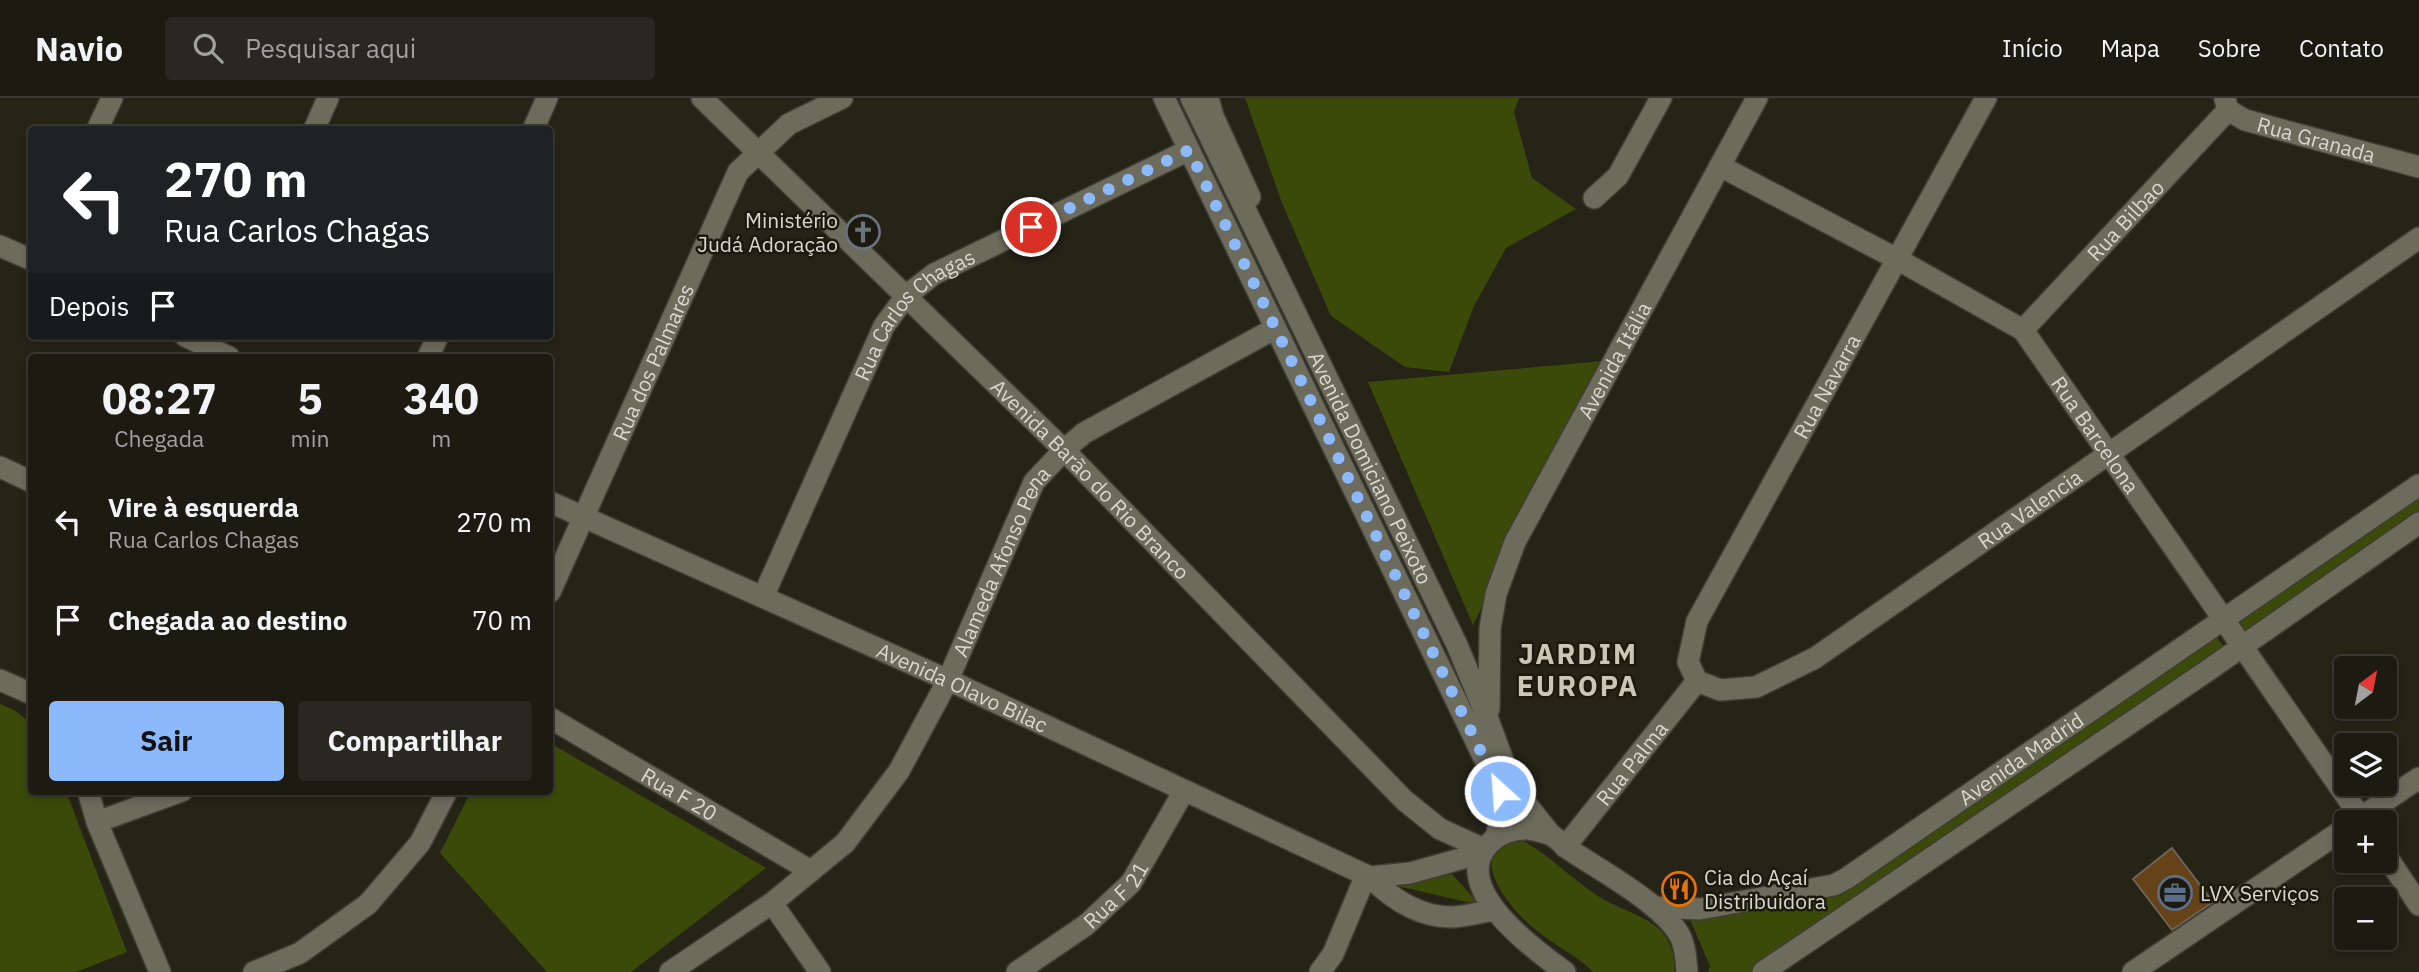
<!DOCTYPE html>
<html lang="pt">
<head>
<meta charset="utf-8">
<style>
	body { margin:0; font-family:"IBM Plex Sans",sans-serif; background:#29271f; color:#f1f3f6; height:100vh; display:flex; flex-direction:column; font-size:26px; white-space:nowrap }
	* { box-sizing:border-box; margin:0 }
	p { font-size:23px; color:#a0a19f }
	.icon { flex:none; width:38px; height:38px; fill:none; stroke:currentColor; stroke-width:2; stroke-linecap:round; stroke-linejoin:round }
	.map { position:relative; flex:1; overflow:hidden }
	.sheet { position:absolute; left:28px; top:256px; width:525px; height:441px; display:flex; flex-direction:column; background:#1c1a11; border-radius:7px; box-shadow:0 4px 10px #0003,0 0 0 2px #3a3831 }
	.sheet>* { flex:none }
	.banner { position:absolute; left:28px; top:28px; width:525px; height:214px; border-radius:7px; box-shadow:0 4px 10px #0003,0 0 0 2px #3a3831; background:#202124; color:#fff; overflow:hidden }
	.needle { width:46px; rotate:32deg }
	.tools { position:absolute; left:2334px; top:558px; display:grid; gap:14px }
	.tools a { display:grid; place-items:center; width:63px; height:63px; border-radius:7px; background:#1c1a11; box-shadow:0 4px 10px #0003,0 0 0 2px #3a3831; font-size:35px }
	.pin { position:absolute; display:grid; place-items:center; width:60px; height:60px; color:#fff; margin:-30px; border:4px solid #fff; border-radius:50%; box-shadow:0 2px 7px #0007 }
	.me { position:absolute; width:77px; margin:-38px; rotate:334deg; stroke-linejoin:round; filter:drop-shadow(0 0 5px #0008) }
	.turn { display:flex; align-items:center; gap:24px; height:147px; padding:0 21px; font-size:32px }
	.turn .icon { width:91px; height:91px; stroke-width:2.5 }
	.turn b { display:block; font-size:49px; line-height:60px }
	.then { display:flex; align-items:center; height:66px; padding:0 21px; background:#0003; gap:14px; font-size:26px }
	.eta { display:flex; justify-content:space-evenly; align-items:center; height:119px; text-align:center }
	.eta b { font-size:42px; font-weight:800; line-height:49px }
	.action { display:flex; gap:14px; margin-top:auto; padding:14px 21px }
	.action a { flex:1; height:80px; border-radius:7px; background:#8bb9fc; color:#111; font-size:28px; font-weight:800; line-height:80px; text-align:center }
	.action a+a { background:#29271f; color:#f1f3f6 }
	ul { padding:0; list-style:none }
	li { display:flex; align-items:center; gap:21px; height:98px; padding:0 21px }
	li div { flex:1 }
	li b { display:block; font-size:26px }
	li em { font-style:normal }
	header { display:flex; align-items:center; gap:42px; box-sizing:border-box; height:98px; padding:0 35px; background:#1c1a11; border-bottom:2px solid #3a3831 }
	header strong { font-size:33px }
	nav { display:flex; gap:38px; margin-inline-start:auto; font-size:24px }
	.search { width:490px; height:63px; background:#29271f; display:flex; align-items:center; gap:18px; box-sizing:border-box; padding:0 24px; border-radius:7px; color:#a0a19f; font-size:26px }
	.map>svg:first-child { display:block }
	.green { fill:#3b4a09 }
	.building { fill:#664219; stroke:#6e6358; stroke-width:2 }
	.lines { fill:none; stroke-linecap:round; stroke-linejoin:round }
	.street-casing { stroke:#3f3d34; stroke-width:24 }
	.secondary-casing { stroke:#3f3d34; stroke-width:24 }
	.street { stroke:#6d6b5c; stroke-width:21 }
	.secondary { stroke:#6d6b5c; stroke-width:21 }
	.route { stroke:#8bb9fc; stroke-width:12; stroke-dasharray:0 21.6 }
	.labels { text-anchor:middle; dominant-baseline:central; stroke-width:5; stroke-linejoin:round; paint-order:stroke }
	.street-label { font-size:21px; fill:#d9d7cf; stroke:#1c1a0e }
	.poi-label { font-size:21px; fill:#d9d7cf; stroke:#1c1a0e; text-anchor:start }
	.district-label { font-size:28px; font-weight:bold; letter-spacing:2px; fill:#cac7b7; stroke:#1c1a0e }
</style>
</head>
<body>
<header>
<strong>Navio</strong>
<div class="search"><svg class="icon" aria-label="search" viewBox="0 0 24 24"><circle cx="10" cy="10" r="6"/><path d="M15 15l6 6"/></svg>Pesquisar aqui</div>
<nav><a>Início</a><a>Mapa</a><a>Sobre</a><a>Contato</a></nav>
</header>
<div class="map">
<svg width="2419" height="874" viewBox="0 0 2419 874">
	<rect width="100%" height="100%" fill="#262317"/>
	<path class="green" d="M1245,0H1519L1514,14L1532,80L1576,111L1506,150L1474,208L1449,274L1405,269L1331,218L1282,105Z
		M1604,263L1473,527L1368,284Z
		M2419,399V415L2245,538L2235,525Z
		M2215,537L2224,549L1754,874H1708L1710,868L1689,819L1827,800L1844,790Z
		M0,606L14,612L31,625L32,693H66L127,854L76,874H0Z
		M550,645L766,770L631,874H547L440,755L471,693H550Z
		M1520,741C1548,756 1570,779 1595,796C1614,810 1647,817 1662,834C1672,845 1675,860 1674,874H1593C1579,859 1561,851 1545,839C1525,826 1487,786 1492,761C1495,748 1509,743 1520,741Z
		M1452,776L1480,807L1397,788Z"/>
	<path class="building" d="M2172,750L2213,804L2172,832L2133,781Z"/>
	<g class="lines">
		<g class="street-casing">
			<g id="street">
				<path d="M1208,0L1213,18L1250,99"/>
				<path id="s1" d="M2225,1L2228,12L2245,22L2419,69"/>
				<path d="M97,32L112,0"/>
				<path d="M314,32L328,0"/>
				<path d="M533,32L547,0"/>
				<path id="s2" d="M1720,68L1897,161L2023,232L2364,724"/>
				<path d="M1594,100L1618,78L1661,0"/>
				<path id="s3" d="M2023,232L2228,12"/>
				<path d="M428,259L438,238"/>
				<path d="M0,369L32,384"/>
				<path id="s4" d="M550,494L738,74L789,26L842,0"/>
				<path id="s5" d="M763,499L884,228L906,198L934,176L1189,52"/>
				<path d="M0,582L32,596"/>
				<path id="s6" d="M1697,583L1720,592L1756,589L1815,560L2419,140"/>
				<path id="s7" d="M1697,583L1688,564L1697,523L1986,0"/>
				<path id="s8" d="M550,620L811,773"/>
				<path d="M88,693L97,724L160,874"/>
				<path d="M97,724L182,693"/>
				<path d="M2354,724L2419,680"/>
				<path id="s9" d="M1565,749L1697,583"/>
				<path d="M2385,756L2419,807"/>
				<path d="M772,805L820,874"/>
				<path d="M254,874L300,855L368,806L420,745L447,693"/>
				<path id="s10" d="M670,874L772,805L845,745L899,673L948,582L1034,384L1064,352L1084,335L1274,231"/>
				<path id="s11" d="M1017,874L1086,827L1131,785L1184,693"/>
				<path d="M1320,874L1333,856L1366,777"/>
				<path d="M2133,874L2347,729"/>
			</g>
		</g>
		<g class="secondary-casing">
			<g id="secondary">
				<path id="s12" d="M702,0L1064,352L1404,702L1440,731L1484,751"/>
				<path d="M1164,0L1500,693L1501,718L1496,739"/>
				<path id="s13" d="M1191,0L1457,547L1489,624L1508,676L1520,698L1551,737"/>
				<path d="M0,148L32,162"/>
				<path d="M185,238L229,259"/>
				<path id="s14" d="M550,404L948,582L1370,779C1392,801 1419,819 1451,819C1465,819 1481,814 1494,812"/>
				<path id="s15" d="M1489,611L1490,530L1496,496L1515,444L1757,0"/>
				<path d="M1370,779L1410,775L1482,755"/>
				<path id="s16" d="M1654,809L1700,811L1834,787L1847,780L2419,387"/>
				<path d="M1565,874C1536,853 1447,789 1489,746C1498,736 1514,730 1528,731C1534,732 1543,734 1549,736C1557,739 1563,748 1570,752C1601,773 1657,803 1677,833C1685,844 1686,860 1687,874"/>
				<path d="M1763,874L2210,571L2419,425"/>
			</g>
		</g>
		<use href="#street" class="street"/>
		<use href="#secondary" class="secondary"/>
	</g>
	<g class="lines">
		<path class="route" d="M1031,129L1189,52L1500,693"/>
	</g>
	<defs>
		<g id="church-ring" transform="scale(1.75)"><circle r="9.5" fill="#1c1a0e" stroke="#6b7280" stroke-width="1.5"/><path d="M-1.2-6h2.4v3.5h3.3v2.4h-3.3V6h-2.4V-.1h-3.3v-2.4h3.3Z" fill="#6b7280"/></g>
		<g id="restaurant-ring" transform="scale(1.75)"><circle r="9.5" fill="#1c1a0e" stroke="#e8710a" stroke-width="1.5"/><path d="M-5-6h1v4h1v-4h1v4h1v-4h1v5L-1.5 .5V6h-2V.5L-5-1ZM5-6V6H3V1.5H1.5Q1.5-4 5-6Z" fill="#e8710a"/></g>
		<g id="office-ring" transform="scale(1.75)"><circle r="9.5" fill="#1c1a0e" stroke="#5c6f8a" stroke-width="1.5"/><path d="M-6-3h4V-5.5h4V-3h4V5H-6ZM-1-4.5V-3h2v-1.5ZM-6 0V1H6V0Z" fill="#5c6f8a"/></g>
	</defs>
	<g fill-rule="evenodd">
		<use href="#church-ring" x="863" y="134"/>
		<use href="#restaurant-ring" x="1679" y="791"/>
		<use href="#office-ring" x="2175" y="795"/>
	</g>
	<g class="labels">
		<g class="street-label">
			<text stroke="none"><textPath href="#s1" startOffset="105">Rua Granada</textPath></text>
			<text stroke="none"><textPath href="#s3" startOffset="150">Rua Bilbao</textPath></text>
			<text stroke="none"><textPath href="#s5" startOffset="326">Rua Carlos Chagas</textPath></text>
			<text stroke="none"><textPath href="#s15" startOffset="378">Avenida Itália</textPath></text>
			<text stroke="none"><textPath href="#s4" startOffset="252">Rua dos Palmares</textPath></text>
			<text stroke="none"><textPath href="#s7" startOffset="331">Rua Navarra</textPath></text>
			<text stroke="none"><textPath href="#s2" startOffset="472">Rua Barcelona</textPath></text>
			<text stroke="none"><textPath href="#s13" startOffset="411">Avenida Domiciano Peixoto</textPath></text>
			<text stroke="none"><textPath href="#s12" startOffset="544">Avenida Barão do Rio Branco</textPath></text>
			<text stroke="none"><textPath href="#s6" startOffset="388">Rua Valencia</textPath></text>
			<text stroke="none"><textPath href="#s10" startOffset="541">Alameda Afonso Pena</textPath></text>
			<text stroke="none"><textPath href="#s14" startOffset="452">Avenida Olavo Bilac</textPath></text>
			<text stroke="none"><textPath href="#s16" startOffset="408">Avenida Madrid</textPath></text>
			<text stroke="none"><textPath href="#s9" startOffset="107">Rua Palma</textPath></text>
			<text stroke="none"><textPath href="#s8" startOffset="150">Rua F 20</textPath></text>
			<text stroke="none"><textPath href="#s11" startOffset="126">Rua F 21</textPath></text>
		</g>
		<g class="poi-label">
			<text x="838" y="122" text-anchor="end">Ministério<tspan x="838" dy="24">Judá Adoração</tspan></text>
			<text x="1704" y="779">Cia do Açaí<tspan x="1704" dy="24">Distribuidora</tspan></text>
			<text x="2200" y="795">LVX Serviços</text>
		</g>
		<g class="district-label">
			<text x="1578" y="555">JARDIM<tspan x="1578" dy="32">EUROPA</tspan></text>
		</g>
	</g>
</svg>
<div class="tools">
<a><svg class="needle" viewBox="-14 -14 28 28"><path d="M0-13l5 13h-10z" fill="#e53935"/><path d="M0 13l5-13h-10z" fill="#a0a19f"/></svg></a>
<a><svg class="icon" aria-label="layers" viewBox="0 0 24 24"><path d="M12 4l9 5-9 5-9-5zM3 14l9 5 9-5"/></svg></a>
<a>+</a>
<a>−</a>
</div>
<div class="pin" style="left:1031px;top:129px;background:#d93025"><svg class="icon" aria-label="arrive" viewBox="0 0 24 24"><path d="M6 21V4h12l-3 4 3 4H6"/></svg></div>
<svg class="me" style="left:1500px;top:693px" viewBox="-20 -20 40 40"><circle r="17" fill="#8bb9fc" stroke="#fff" stroke-width="3"/><path d="M0-11L8 9 0 5-8 9z" fill="#fff"/></svg>
<div class="banner">
<div class="turn"><svg class="icon" aria-label="left" viewBox="0 0 24 24"><path d="M17 20v-9H6M10 6l-5 5 5 5"/></svg><div><b>270 m</b>Rua Carlos Chagas</div></div>
<div class="then">Depois<svg class="icon" aria-label="arrive" viewBox="0 0 24 24"><path d="M6 21V4h12l-3 4 3 4H6"/></svg></div>
</div>
<section class="sheet">
<div class="eta">
<div><b>08:27</b><p>Chegada</p></div>
<div><b>5</b><p>min</p></div>
<div><b>340</b><p>m</p></div>
</div>
<ul>
<li><svg class="icon" aria-label="left" viewBox="0 0 24 24"><path d="M17 20v-9H6M10 6l-5 5 5 5"/></svg><div><b>Vire à esquerda</b><p>Rua Carlos Chagas</p></div><em>270 m</em></li>
<li><svg class="icon" aria-label="arrive" viewBox="0 0 24 24"><path d="M6 21V4h12l-3 4 3 4H6"/></svg><div><b>Chegada ao destino</b></div><em>70 m</em></li>
</ul>
<div class="action"><a>Sair</a><a>Compartilhar</a></div>
</section>
</div>
</body>
</html>
